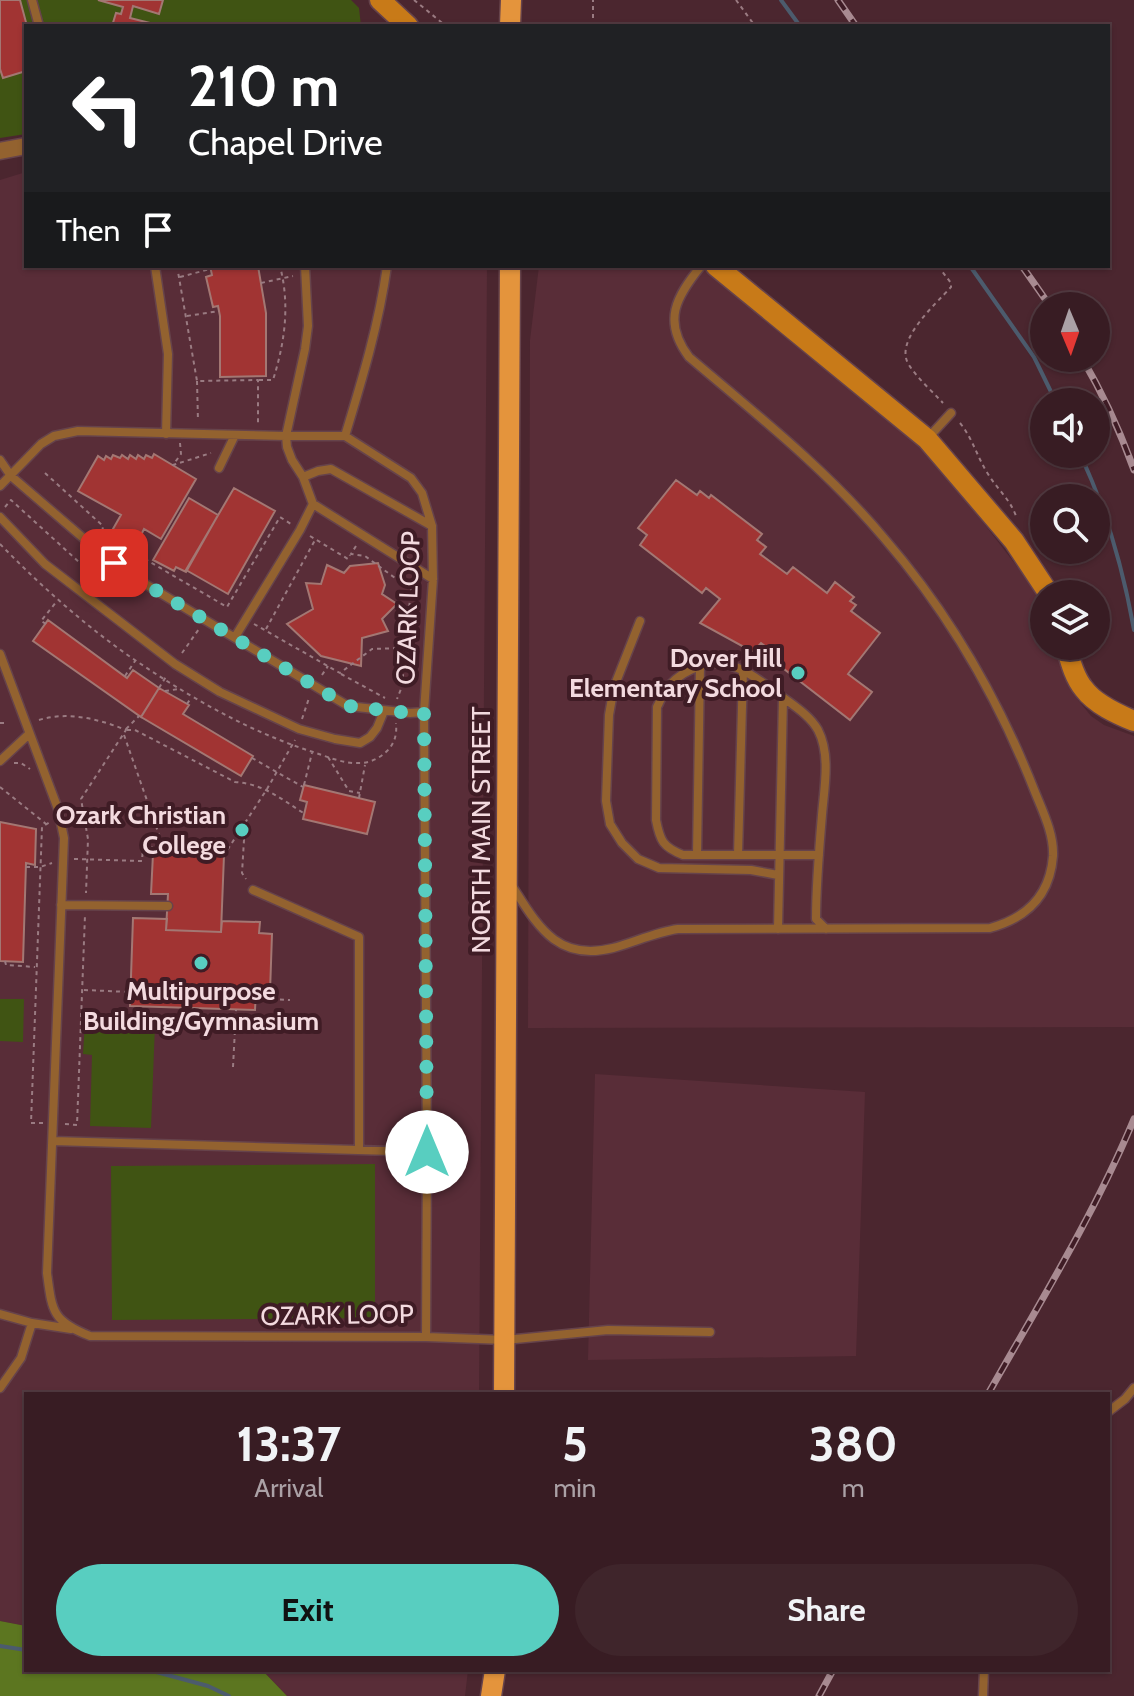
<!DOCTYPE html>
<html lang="en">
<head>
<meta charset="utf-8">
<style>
	body { margin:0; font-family:Cabin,sans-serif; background:#3f252b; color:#f1f3f6; height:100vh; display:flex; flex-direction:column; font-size:30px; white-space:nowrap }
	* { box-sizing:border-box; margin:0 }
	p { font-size:26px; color:#aba1a6 }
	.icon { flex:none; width:44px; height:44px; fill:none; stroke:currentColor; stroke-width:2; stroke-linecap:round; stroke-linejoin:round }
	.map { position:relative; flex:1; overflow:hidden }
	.side { position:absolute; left:24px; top:1392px; width:1086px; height:280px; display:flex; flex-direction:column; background:#381c23; border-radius:0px; box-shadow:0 2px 6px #0004,0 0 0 2px #523a41 }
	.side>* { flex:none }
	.guide { position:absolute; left:24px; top:24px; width:1086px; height:244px; border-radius:0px; box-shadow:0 2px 6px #0004,0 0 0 2px #523a41; background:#202124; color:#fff; overflow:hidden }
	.needle { width:52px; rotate:178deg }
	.controls { position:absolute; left:1030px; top:292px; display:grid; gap:16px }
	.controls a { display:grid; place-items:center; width:80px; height:80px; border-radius:50%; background:#381c23; box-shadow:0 2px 6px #0004,0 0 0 2px #523a41; font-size:40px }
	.pin { position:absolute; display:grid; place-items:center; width:68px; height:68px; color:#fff; margin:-34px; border-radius:16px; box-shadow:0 4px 12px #0006 }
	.me { position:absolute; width:88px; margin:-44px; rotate:0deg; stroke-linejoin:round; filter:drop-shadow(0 0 6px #0008) }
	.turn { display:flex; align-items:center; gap:28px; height:168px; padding:0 32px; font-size:36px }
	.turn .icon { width:104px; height:104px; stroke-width:2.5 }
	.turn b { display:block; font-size:56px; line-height:68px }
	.then { display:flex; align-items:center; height:76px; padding:0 32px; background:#0003; gap:16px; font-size:30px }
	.eta { display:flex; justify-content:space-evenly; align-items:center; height:136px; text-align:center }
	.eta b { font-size:48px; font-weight:700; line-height:56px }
	.cta { display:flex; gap:16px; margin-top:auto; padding:16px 32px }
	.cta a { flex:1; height:92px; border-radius:48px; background:#58cec0; color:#111; font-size:32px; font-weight:700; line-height:92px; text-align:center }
	.cta a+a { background:#3f252b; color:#f1f3f6 }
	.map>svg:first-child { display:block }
	.built { fill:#592d38 }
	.green { fill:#405413 }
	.forest { fill:#5c7620 }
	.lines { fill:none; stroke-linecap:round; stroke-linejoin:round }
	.stream { stroke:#4c5b6d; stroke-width:4 }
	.building { fill:#a13433; stroke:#a37773; stroke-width:2 }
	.lane-casing { stroke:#66434b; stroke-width:11 }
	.street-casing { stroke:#66434b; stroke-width:19 }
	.secondary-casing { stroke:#66434b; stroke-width:23 }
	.primary-casing { stroke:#66434b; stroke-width:23 }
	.path { stroke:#9a7b82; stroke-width:2; stroke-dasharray:4 4; stroke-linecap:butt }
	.lane { stroke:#93622f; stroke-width:8 }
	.street { stroke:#93622f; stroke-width:16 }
	.secondary { stroke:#c87a18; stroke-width:20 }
	.primary { stroke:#e4943c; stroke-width:20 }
	.rail-casing { stroke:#a88a91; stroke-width:7 }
	.rail { stroke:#3f1c25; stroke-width:4; stroke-dasharray:12; stroke-linecap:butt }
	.route { stroke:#58cec0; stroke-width:14; stroke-dasharray:0 25.2 }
	.poi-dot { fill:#58cec0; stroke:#3f1c25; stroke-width:3 }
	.labels { text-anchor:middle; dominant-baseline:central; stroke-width:8; stroke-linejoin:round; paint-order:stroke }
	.street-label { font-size:26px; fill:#f3dadf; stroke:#3f1c25 }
	.poi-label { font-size:26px; font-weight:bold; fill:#f3dadf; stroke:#3f1c25; text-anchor:end }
</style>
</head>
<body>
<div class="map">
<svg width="1134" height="1696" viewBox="0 0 1134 1696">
	<rect width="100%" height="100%" fill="#4b262f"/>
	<path class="built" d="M26,172V266H487L479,1394H26V1626L0,1621V180Z
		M539,266H704L913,437L945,473L1029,582L1040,601L1044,610V646H1058L1078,700L1091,716L1104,725L1134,736V1027L528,1028L530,340Z
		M595,1074L865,1092L856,1356L588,1360Z
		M259,1670H468L465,1696H287L263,1671Z"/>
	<path class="green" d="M0,0H351L359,8L361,26H26V134L0,138Z
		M0,999H24L23,1042L0,1041Z
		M85,1022L155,1025L151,1128L90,1126L92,1055L83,1054Z
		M375,1164V1318L112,1320L111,1166Z"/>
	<path class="forest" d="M0,1621L26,1626V1670H259L263,1671L287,1696H0Z"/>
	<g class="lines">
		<path class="stream" d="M781,0L800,26
			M970,266L1034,357L1056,402
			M1080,454C1107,511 1123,568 1134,630
			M0,1646L26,1650
			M149,1670L208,1686L229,1696"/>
	</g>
	<path class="building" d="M0,0H20L27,26L26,71L3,78L0,69Z
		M98,0H163L159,14L133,6L130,18L150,23L149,26H112L116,13L121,14L123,7Z
		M210,266H258L266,313V376L220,377V316L218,306L213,307L206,277L212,275Z
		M154,454L196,479L161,539L144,529L137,543L113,529L121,515L78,491L98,456L104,460L106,456L111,459L113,455L120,458L122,455L128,459L130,455L136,459L138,455L144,459L146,455L152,458Z
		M676,480L697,495L700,491L709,498L711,495L762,534L757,540L766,547L760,554L787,574L793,567L827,593L835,582L854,597L850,601L856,605L851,611L880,633L848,674L872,692L850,720L762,652L766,647L761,643L753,652L700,623L720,599L706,588L702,593L640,545L647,535L638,528Z
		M234,488L275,511L228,594L186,570Z
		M189,498L218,515L186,572L176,567L174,571L153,560Z
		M378,563L385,585L382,594L397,604L382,619L388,631L362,638L361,666L321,656L287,624L313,609L306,583L321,584L327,565L344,573L350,566Z
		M48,620L127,678L133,670L159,688L141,717L33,641Z
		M159,688L189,705L183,714L253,756L241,776L141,717Z
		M304,785L375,802L367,834L303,819L307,802L300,800Z
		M0,822L36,829L35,865L26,863L23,962L0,961Z
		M153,854L224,855L221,932L166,930L168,894H151Z
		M133,918L167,919L166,930L221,932L222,921L260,922L259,933L272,934L270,992L256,991L255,1010L130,1006Z"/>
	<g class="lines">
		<g class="lane-casing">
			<path id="lane" d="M32,0L39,26
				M155,266L168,354L166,434
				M305,266L308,326L305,349L286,436L287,447L292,460L303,477L313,504L433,579
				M345,436C362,380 379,324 387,266
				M928,438L951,413
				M0,460L11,476L96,549L132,576L348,706L410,713L424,712
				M219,468L235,435
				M303,477L318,471L331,469L432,526
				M0,486L41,444L54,436L78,431L286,436H345L411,478L422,493L432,526L433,579L424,712L427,1152L426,1337L90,1336C52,1321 52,1311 47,1273L64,838L58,809L0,654
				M0,517L45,564L175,664L220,692L299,729L335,739L360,743L370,737L377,728L384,711
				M640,621L614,687L609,715L606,801L610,824L622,843L638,859L659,868L751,870L778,875
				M235,637L300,530L313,504
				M0,761L29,734
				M697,855L700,666
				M738,855L743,670
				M819,855H683C663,847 660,841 656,820L657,707C660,702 662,695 665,691C677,673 703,661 724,664C743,667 762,682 777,693C791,704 809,714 818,730C831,755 824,789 822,815C819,850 816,885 816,919L826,929
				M512,886C538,926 557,962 613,948C635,942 656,932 678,929L990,928C1027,918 1050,896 1053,856C1054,834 1043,812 1035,792C999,700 949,613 884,538C827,470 756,414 689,357C662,321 676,297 701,266
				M253,890L359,937V1150
				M61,905L168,906
				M778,929L783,698
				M53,1141L427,1152
				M0,1314L32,1323L71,1329
				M426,1337L505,1340L608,1330L710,1332
				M0,1388L21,1358L32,1323
				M1108,1412L1125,1399L1134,1388
				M983,1696L984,1670"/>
		</g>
		<g class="street-casing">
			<path id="street" d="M0,151L26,146"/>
		</g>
		<g class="secondary-casing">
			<path id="secondary" d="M380,0L408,26
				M716,266L927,439L1014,541L1049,594
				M1066,646C1070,660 1074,677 1084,689C1095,704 1117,714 1134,721"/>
		</g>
		<g class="primary-casing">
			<path id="primary" d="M510,26L511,0
				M504,1394L510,266
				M491,1696L495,1670"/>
		</g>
		<path class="path" d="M414,0L446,26
			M736,0L755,26
			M593,26V0
			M177,266L197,381L258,380V423
			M938,266L951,283V287C936,304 893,341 909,365C918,379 932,391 943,403
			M180,277L210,269
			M261,283L293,276
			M187,316L219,311
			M259,380H273C285,342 290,305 280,266
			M197,381L198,421
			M960,423C973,439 977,457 988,474C997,489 1010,499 1016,516
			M180,443L181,454L173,465L211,453
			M45,473L103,526L102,534L227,607L280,517L291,524
			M5,507L11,500L80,563L117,594L124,586
			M310,536L348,559L350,555
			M0,544C40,585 82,623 129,656C186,695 247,731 313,752C328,757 344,764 360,763C370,763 380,758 387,751C395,743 397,734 396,723
			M356,546L351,554L365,556L395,578L412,587L403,648V684L397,699
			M46,624L41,621L57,601
			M254,624L340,673L372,649L402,648
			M266,629L315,540
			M182,653L199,629
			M341,674L385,698
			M322,675L328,666
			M125,676L135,661
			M159,688L167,675
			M165,691L179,689
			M187,704L191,698
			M302,719L309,698
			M39,720C67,711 99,719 126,730L81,799L88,839L86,893
			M0,723H5
			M126,729L139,716
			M127,730H135L235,782C264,784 281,799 305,814
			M124,735L163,846
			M328,757L349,791L360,793
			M252,758L303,787
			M14,763H21L30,769
			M304,785L312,753
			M0,787L46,824
			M359,798L365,765
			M237,835L244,840L242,873L246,879
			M74,859L142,861L143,847L226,852L267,789L295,740
			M26,867H40L52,863
			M5,961L6,965L35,967
			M84,990L130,992
			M256,998L290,1000
			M233,1067L236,1010
			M43,1123H31L42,827L50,822
			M65,1124L77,1125L85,915"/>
		<use href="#lane" class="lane"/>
		<use href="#street" class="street"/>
		<use href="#secondary" class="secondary"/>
		<use href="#primary" class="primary"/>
		<g class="rail-casing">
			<path id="rail" d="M838,0L856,26
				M1022,266L1050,306
				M1082,358C1103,394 1120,431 1134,470
				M988,1394C1039,1304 1094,1215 1134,1119
				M819,1696L833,1670"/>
		</g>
		<use href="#rail" class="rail"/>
	</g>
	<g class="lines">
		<path class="route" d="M114,563L132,576L348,706L410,713L424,712L427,1152"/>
	</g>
	<g class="poi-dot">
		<circle cx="798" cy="673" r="8"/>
		<circle cx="242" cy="830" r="8"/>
		<circle cx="201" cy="963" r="8"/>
	</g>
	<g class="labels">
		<g class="street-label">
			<text transform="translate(408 608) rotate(-88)">OZARK LOOP</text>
			<text transform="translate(481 830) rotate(-90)">NORTH MAIN STREET</text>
			<text transform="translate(337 1315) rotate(-1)">OZARK LOOP</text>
		</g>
		<g class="poi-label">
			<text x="782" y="658">Dover Hill<tspan x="782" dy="30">Elementary School</tspan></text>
			<text x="226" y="815">Ozark Christian<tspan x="226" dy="30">College</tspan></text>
			<text x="201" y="991" text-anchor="middle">Multipurpose<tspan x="201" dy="30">Building/Gymnasium</tspan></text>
		</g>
	</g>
</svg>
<div class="controls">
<a><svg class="needle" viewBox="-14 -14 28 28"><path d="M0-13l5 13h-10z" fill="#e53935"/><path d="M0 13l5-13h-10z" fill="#aba1a6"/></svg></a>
<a><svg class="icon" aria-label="sound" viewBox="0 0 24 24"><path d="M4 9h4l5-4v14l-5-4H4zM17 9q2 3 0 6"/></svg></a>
<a><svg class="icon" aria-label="search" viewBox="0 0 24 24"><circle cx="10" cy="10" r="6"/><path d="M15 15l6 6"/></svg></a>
<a><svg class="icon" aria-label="layers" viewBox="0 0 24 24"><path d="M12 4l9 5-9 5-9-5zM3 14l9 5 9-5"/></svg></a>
</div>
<div class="pin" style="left:114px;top:563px;background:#d93025"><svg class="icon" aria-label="arrive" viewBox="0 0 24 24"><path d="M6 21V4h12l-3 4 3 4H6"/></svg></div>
<svg class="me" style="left:427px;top:1152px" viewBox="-20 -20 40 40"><circle r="19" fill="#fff"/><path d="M0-13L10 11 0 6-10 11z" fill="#58cec0"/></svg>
<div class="guide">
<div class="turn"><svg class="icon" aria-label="left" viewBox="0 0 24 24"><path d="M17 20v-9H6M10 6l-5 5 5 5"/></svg><div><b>210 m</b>Chapel Drive</div></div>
<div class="then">Then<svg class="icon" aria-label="arrive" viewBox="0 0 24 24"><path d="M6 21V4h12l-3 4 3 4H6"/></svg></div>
</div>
<section class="side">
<div class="eta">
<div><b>13:37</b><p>Arrival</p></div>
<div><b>5</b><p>min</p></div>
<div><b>380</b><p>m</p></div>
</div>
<div class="cta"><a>Exit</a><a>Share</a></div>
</section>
</div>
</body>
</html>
